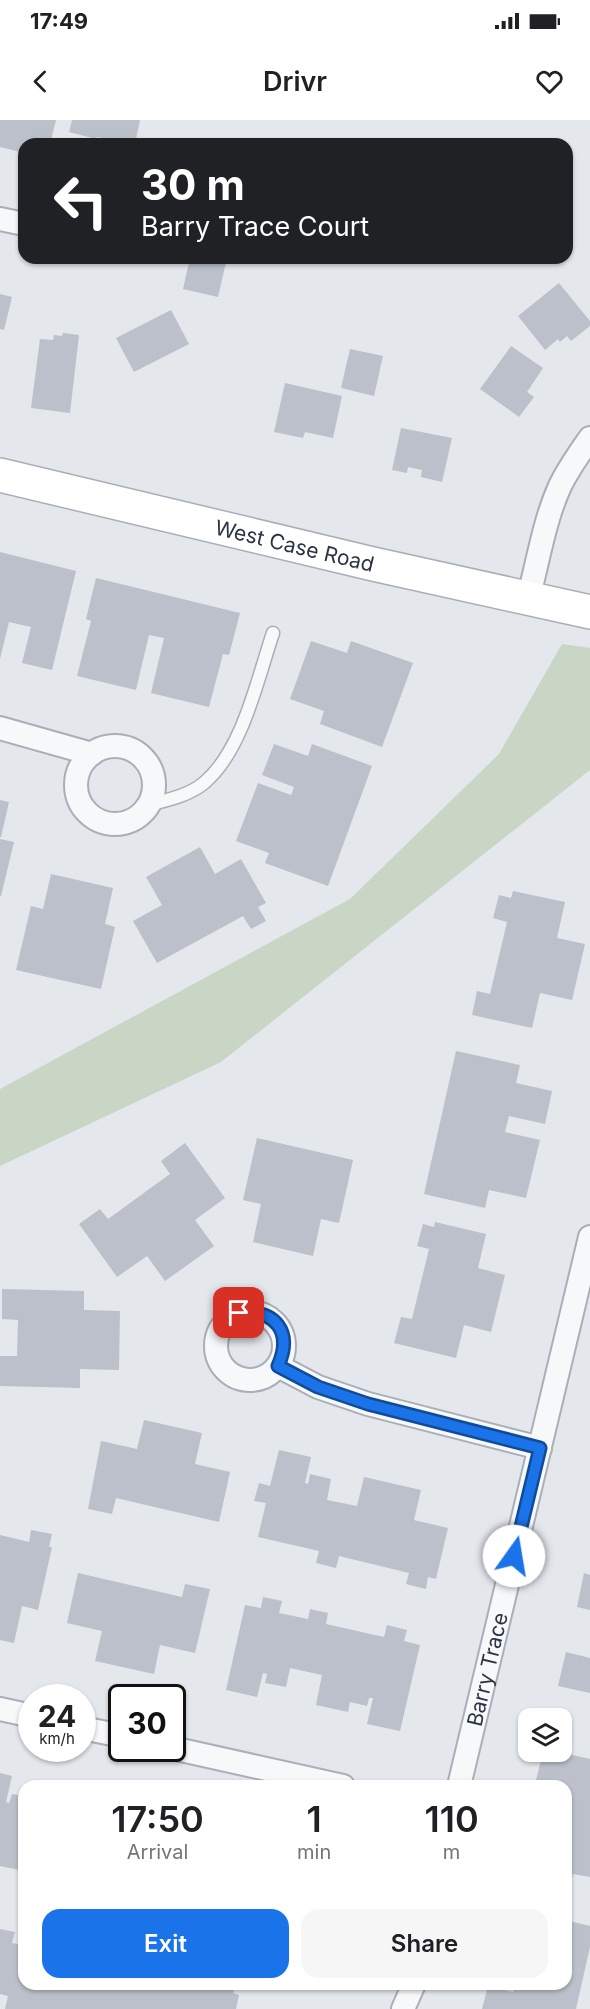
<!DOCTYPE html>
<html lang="en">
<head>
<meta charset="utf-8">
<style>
	body { margin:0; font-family:Inter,sans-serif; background:#f6f6f6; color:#202124; height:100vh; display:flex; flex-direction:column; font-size:22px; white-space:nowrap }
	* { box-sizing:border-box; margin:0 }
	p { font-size:20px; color:#757577 }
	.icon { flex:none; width:33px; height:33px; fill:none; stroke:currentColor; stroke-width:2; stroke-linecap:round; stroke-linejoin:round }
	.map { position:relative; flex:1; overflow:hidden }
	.sheet { position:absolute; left:18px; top:1660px; width:554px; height:210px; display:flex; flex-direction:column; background:#fff; border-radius:18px; box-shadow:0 2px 4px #0004 }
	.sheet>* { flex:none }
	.banner { position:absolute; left:18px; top:18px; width:555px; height:126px; border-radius:18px; box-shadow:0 2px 4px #0004; background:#202124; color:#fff; overflow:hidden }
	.tools { position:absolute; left:518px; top:1588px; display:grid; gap:12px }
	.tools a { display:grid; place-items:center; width:54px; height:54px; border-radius:12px; background:#fff; box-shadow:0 2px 4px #0004; font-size:30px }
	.speed { position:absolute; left:18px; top:1564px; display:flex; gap:12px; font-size:30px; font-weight:700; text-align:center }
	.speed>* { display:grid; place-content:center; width:78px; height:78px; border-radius:50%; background:#fff; box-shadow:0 2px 4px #0004; line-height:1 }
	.speed small { font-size:15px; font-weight:400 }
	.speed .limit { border:3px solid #111; border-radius:9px; background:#fff; color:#111 }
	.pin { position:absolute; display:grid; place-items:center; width:51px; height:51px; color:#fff; margin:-26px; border-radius:12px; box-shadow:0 3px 9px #0006 }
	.me { position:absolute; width:66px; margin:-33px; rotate:13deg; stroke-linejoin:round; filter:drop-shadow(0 0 4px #0008) }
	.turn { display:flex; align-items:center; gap:21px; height:126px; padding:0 24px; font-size:27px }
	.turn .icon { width:78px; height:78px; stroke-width:2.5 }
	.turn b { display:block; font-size:42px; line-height:51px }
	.eta { display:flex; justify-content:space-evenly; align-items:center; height:102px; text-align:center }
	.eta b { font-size:36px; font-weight:600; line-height:42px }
	.button { display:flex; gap:12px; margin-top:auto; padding:12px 24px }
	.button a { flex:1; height:69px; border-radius:18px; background:#1a73e8; color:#fff; font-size:24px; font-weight:600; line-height:69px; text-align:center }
	.button a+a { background:#f6f6f6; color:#202124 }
	.status { display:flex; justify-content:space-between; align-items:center; height:42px; padding:0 30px; background:#fff; direction:ltr }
	.status svg { height:16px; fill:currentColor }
	header { display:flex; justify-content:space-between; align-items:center; height:78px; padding:0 24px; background:#fff; font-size:27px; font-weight:600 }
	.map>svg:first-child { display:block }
	.green { fill:#c9d6c5 }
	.building { fill:#bbc0ca }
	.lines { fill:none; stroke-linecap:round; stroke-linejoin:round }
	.service-casing { stroke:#a9aeb7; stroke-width:15 }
	.minor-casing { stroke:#a9aeb7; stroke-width:26 }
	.secondary-casing { stroke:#a9aeb7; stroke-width:36 }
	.service { stroke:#f7f8fa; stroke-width:12 }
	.minor { stroke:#f7f8fa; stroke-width:22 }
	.secondary { stroke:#fff; stroke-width:33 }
	.route-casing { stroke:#114b97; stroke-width:15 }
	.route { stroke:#1a73e8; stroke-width:10 }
	.labels { text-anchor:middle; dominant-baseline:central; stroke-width:4.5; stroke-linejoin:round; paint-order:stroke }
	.street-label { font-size:21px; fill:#2b3445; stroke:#f4f6f9 }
</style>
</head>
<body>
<div class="status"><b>17:49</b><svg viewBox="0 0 49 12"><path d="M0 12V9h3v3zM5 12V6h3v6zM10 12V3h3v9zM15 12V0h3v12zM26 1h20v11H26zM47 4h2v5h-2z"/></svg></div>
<header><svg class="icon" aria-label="back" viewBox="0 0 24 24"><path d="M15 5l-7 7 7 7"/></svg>Drivr<svg class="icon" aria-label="heart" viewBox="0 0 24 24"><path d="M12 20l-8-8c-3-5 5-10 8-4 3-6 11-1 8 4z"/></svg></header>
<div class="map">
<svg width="590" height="1889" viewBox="0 0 590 1889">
	<rect width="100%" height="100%" fill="#e4e7ec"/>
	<path class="green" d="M562,524L590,528V650L221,942L0,1046V969L350,779L499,634Z"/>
	<path class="building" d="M0,0H56L50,24H24V33L0,27Z
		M72,0H140L135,24L97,17L96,19L69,12Z
		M190,138H227L218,177L183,169Z
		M559,163L590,201V206L571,221L567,216L560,222L558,219L545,230L518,196Z
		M0,174L12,177L4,210L0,209Z
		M171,190L189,224L134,252L116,218Z
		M63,213L79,215L70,293L31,288L40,219L53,220L54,215L62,216Z
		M511,226L543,248L527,272L534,277L519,297L480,269Z
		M350,229L383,236L374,276L341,268Z
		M285,263L342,276L333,318L305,312L303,318L274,312Z
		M401,308L452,318L442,362L421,357L422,350L408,347L407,353L392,350Z
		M0,432L76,451L52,550L22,543L31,507L9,502L0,539Z
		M96,458L240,493L229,535L223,534L209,587L151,573L164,518L149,515L136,570L77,556L91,501L86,499Z
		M311,521L347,533L351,521L413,543L382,627L320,604L324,591L290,579Z
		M274,624L308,636L312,624L372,646L328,766L265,743L269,733L236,721L258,663L291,675L294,667L262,655Z
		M0,680L9,682L1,717H0Z
		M0,719L14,722L1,776H0Z
		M200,727L215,754L241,739L266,783L258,787L266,801L251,809L243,796L157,843L133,801L162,785L146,757Z
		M51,754L113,768L105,804L115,807L101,869L16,850L31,786L43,789Z
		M513,771L565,782L557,818L585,824L572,880L540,873L532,908L472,895L477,871L490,874L507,802L493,798L499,775L511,778Z
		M456,931L520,945L516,963L552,971L545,1004L509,996L505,1012L540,1020L526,1078L489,1070L485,1088L424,1074Z
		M257,1018L353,1040L339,1103L321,1099L313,1136L253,1122L261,1084L243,1080Z
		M185,1023L225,1078L195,1100L214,1126L165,1161L147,1136L117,1157L79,1104L100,1089L108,1099L170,1054L161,1041Z
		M435,1102L486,1114L478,1148L505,1155L491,1212L464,1205L456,1238L394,1223L401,1197L412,1199L429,1129L417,1126L423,1104L434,1107Z
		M2,1169L84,1171V1190L120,1191L119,1250L80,1249V1268L0,1266V1236H17L18,1200L2,1199Z
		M144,1300L202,1313L195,1344L230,1352L219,1402L116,1378L112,1394L88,1389L101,1321L137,1329Z
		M279,1330L311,1337L305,1363L308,1364L310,1354L331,1359L327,1380L357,1386L364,1357L421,1370L414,1400L448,1408L436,1459L428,1457L426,1469L406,1464L409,1453L339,1436L336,1448L316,1443L319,1431L258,1417L266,1383L254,1381L259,1363L270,1366Z
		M31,1410L52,1414L49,1427H52L38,1490L22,1486L14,1523L0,1520V1415L29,1422Z
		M78,1453L182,1477L185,1464L210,1469L195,1533L160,1525L154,1554L95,1541L102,1511L67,1503Z
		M584,1453L590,1455V1490L577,1487Z
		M263,1477L282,1481L279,1493L308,1499L310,1489L328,1493L326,1504L384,1517L387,1505L407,1510L404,1521L420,1525L400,1611L367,1604L373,1578H369L367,1586L350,1582L348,1592L316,1585L322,1555L290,1548L286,1567L265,1563L267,1554L263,1553L257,1577L226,1570L245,1485L261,1488Z
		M566,1532L590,1538V1573L558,1566Z
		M543,1632H559L590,1639V1757L573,1754L570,1766L566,1765V1666L536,1660Z
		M0,1653L12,1656L6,1682L9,1683L12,1674L24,1676V1751L0,1746Z
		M566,1800L590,1806V1827L576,1889H482L488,1866L513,1872L515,1867L508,1864H566Z
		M0,1809L15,1812L12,1823L24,1825V1864H196L214,1869L215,1864H235L233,1873L239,1875L236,1889H5L8,1876L0,1874Z"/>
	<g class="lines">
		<g class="service-casing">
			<path id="service" d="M148,685C167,680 188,676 204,663C243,630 257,560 273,513"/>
		</g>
		<g class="minor-casing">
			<g id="minor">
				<path d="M0,99L24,104"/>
				<path d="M528,479C538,442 544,401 560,366C568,349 579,334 590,318"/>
				<path d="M0,608L92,634"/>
				<circle cx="115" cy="665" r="39"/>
				<circle cx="250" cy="1226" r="34"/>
				<path d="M278,1246L318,1267L368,1284L540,1328"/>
				<path d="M0,1589L32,1596"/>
				<path d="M82,1608L122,1616"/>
				<path d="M172,1628L343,1666"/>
				<path id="s1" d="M459,1666L590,1117"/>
				<path d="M403,1889L414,1864"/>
			</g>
		</g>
		<g class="secondary-casing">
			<g id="secondary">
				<path id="s2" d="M0,355L373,444L590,492"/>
			</g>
		</g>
		<use href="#service" class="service"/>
		<use href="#minor" class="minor"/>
		<use href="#secondary" class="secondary"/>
	</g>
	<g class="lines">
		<g class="route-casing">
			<path id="route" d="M239,1193C276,1189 293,1212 278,1246L318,1267L368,1284L540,1328L514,1436"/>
		</g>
		<use href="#route" class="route"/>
	</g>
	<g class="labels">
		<g class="street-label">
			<text stroke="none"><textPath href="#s2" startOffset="303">West Case Road</textPath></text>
			<text stroke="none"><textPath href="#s1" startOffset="120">Barry Trace</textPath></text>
		</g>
	</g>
</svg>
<div class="tools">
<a><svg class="icon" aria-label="layers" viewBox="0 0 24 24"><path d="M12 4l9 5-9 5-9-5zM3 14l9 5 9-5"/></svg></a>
</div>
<div class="speed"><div>24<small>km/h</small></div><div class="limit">30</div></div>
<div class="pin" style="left:239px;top:1193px;background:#d93025"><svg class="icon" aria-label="arrive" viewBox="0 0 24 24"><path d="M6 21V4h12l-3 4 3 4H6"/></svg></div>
<svg class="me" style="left:514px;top:1436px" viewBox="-20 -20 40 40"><circle r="19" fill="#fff"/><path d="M0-13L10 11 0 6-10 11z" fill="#1a73e8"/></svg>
<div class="banner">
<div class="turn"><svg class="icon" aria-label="left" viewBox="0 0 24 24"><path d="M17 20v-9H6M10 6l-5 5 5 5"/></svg><div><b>30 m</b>Barry Trace Court</div></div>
</div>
<section class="sheet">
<div class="eta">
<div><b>17:50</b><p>Arrival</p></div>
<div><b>1</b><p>min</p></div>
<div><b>110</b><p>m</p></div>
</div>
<div class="button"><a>Exit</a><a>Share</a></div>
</section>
</div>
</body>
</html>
